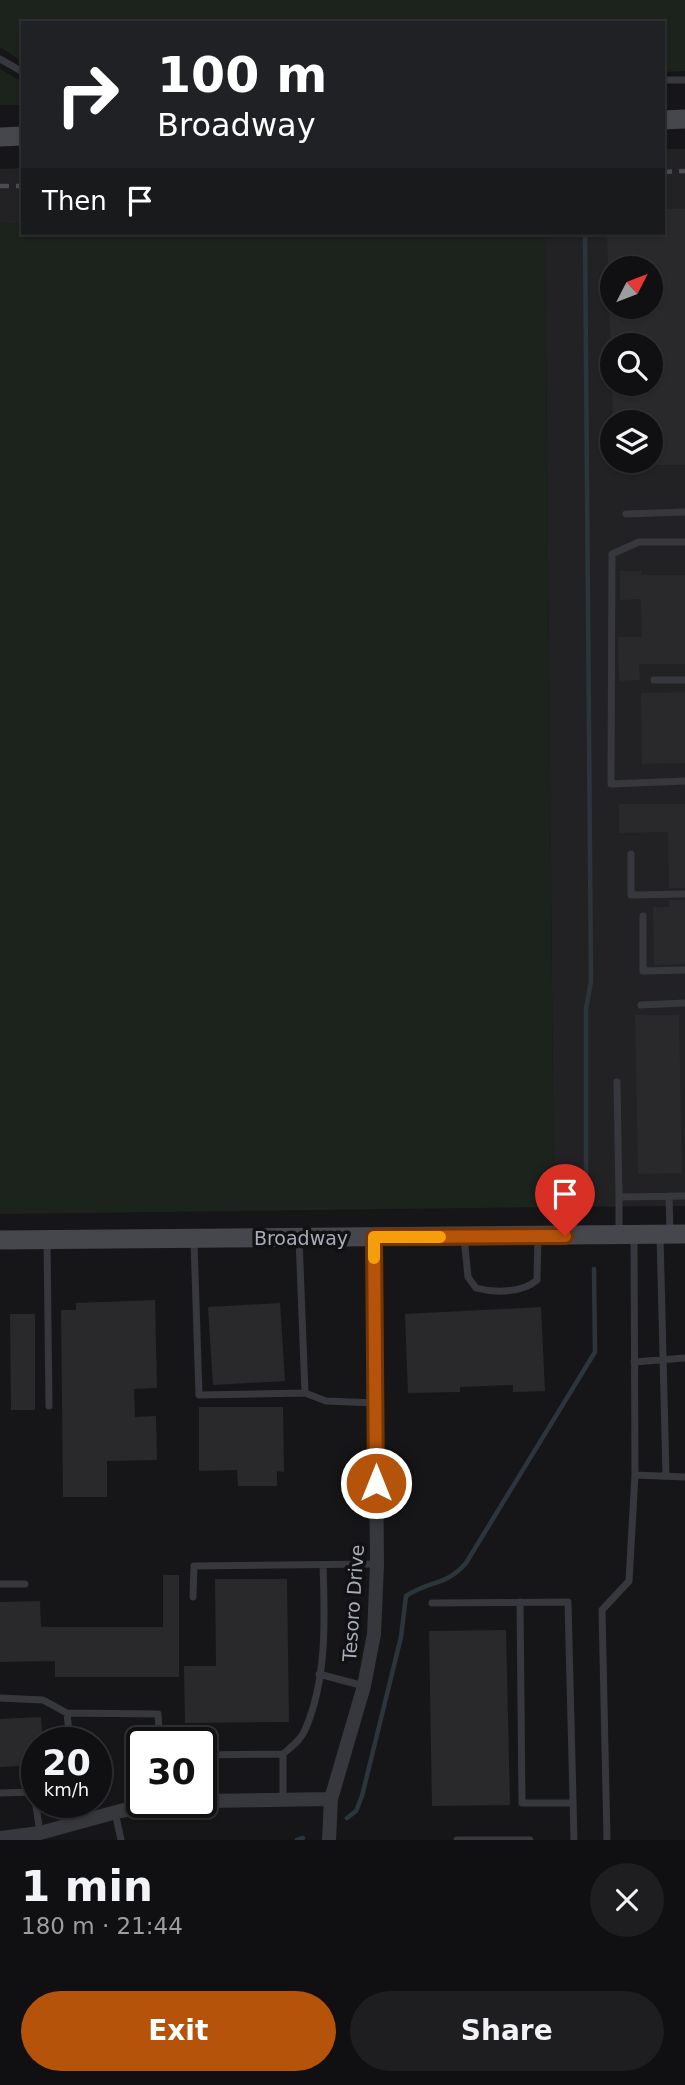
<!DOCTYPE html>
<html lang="en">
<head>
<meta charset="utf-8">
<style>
	body { margin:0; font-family:"DejaVu Sans",sans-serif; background:#1e1e20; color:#f1f3f6; height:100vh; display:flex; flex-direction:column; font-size:26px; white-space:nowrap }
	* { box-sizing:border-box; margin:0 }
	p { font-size:23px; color:#9c9d9f }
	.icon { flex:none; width:38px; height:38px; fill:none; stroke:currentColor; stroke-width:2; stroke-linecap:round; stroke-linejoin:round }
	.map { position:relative; height:1840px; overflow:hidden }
	.panel { display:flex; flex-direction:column; background:#101012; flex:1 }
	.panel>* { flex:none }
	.hud { position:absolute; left:21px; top:21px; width:644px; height:214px; border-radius:0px; box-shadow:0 2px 5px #0004,0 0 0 2px #303032; background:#202124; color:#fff; overflow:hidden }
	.needle { width:46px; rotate:48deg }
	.controls { position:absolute; left:600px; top:256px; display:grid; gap:14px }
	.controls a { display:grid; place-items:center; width:63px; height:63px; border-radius:50%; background:#101012; box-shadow:0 2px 5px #0004,0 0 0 2px #303032; font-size:35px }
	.speed { position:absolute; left:21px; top:1727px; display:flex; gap:14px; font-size:35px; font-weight:700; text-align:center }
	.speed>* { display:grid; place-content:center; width:91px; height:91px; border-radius:50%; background:#101012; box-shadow:0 2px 5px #0004,0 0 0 2px #303032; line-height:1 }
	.speed small { font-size:18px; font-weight:400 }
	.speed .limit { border:4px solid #111; border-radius:10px; background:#fff; color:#111 }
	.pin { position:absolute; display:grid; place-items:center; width:60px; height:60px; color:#fff; margin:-72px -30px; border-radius:50% 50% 50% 0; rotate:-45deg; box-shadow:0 0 7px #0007 }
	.pin .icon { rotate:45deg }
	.me { position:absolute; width:77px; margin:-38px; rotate:0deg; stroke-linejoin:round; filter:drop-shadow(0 0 5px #0008) }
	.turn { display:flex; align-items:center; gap:24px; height:147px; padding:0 21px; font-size:32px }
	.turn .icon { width:91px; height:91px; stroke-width:2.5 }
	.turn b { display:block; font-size:49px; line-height:60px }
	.then { display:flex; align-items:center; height:66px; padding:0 21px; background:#0003; gap:14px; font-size:26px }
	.round { display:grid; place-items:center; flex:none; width:74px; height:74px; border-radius:37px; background:#1e1e20 }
	.summary { display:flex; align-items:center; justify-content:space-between; height:119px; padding:0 21px }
	h1 { font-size:42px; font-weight:800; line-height:52px }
	.action { display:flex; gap:14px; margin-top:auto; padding:14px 21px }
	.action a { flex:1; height:80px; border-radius:42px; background:#b45309; color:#fff; font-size:28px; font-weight:800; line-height:80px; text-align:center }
	.action a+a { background:#1e1e20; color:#f1f3f6 }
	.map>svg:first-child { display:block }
	.built { fill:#222225; fill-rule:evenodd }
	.green { fill:#1c231d }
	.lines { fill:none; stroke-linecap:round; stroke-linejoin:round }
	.stream { stroke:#2c353c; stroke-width:4.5 }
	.building { fill:#29292c }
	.service { stroke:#37383d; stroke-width:7 }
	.minor { stroke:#37383d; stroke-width:14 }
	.secondary { stroke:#45474d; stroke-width:19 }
	.rail { stroke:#4a4c52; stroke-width:4.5; stroke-dasharray:9 7; stroke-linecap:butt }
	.route-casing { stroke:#753606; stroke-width:18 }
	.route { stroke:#b45309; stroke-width:12 }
	.slow { stroke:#f59e0b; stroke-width:12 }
	.labels { text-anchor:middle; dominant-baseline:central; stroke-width:7; stroke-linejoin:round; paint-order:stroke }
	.street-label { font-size:19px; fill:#a8adb8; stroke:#111113 }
</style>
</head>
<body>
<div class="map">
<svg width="685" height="1840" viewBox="0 0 685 1840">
	<rect width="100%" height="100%" fill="#161618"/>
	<path class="built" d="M663,149H685V1206L554,1207L545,233H663ZM612,268H651V306H612ZM612,345H651V383H612ZM612,422H651V460H612Z
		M23,168V223L0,224V169Z"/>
	<path class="green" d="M0,0H685V71L663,72V23H23V62L0,47Z
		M0,69L23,82V105H0Z
		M23,223V233H545L554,1207L0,1214V224Z"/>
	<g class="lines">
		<path class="stream" d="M585,233L591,981L586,1009V1201
			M347,1818L356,1811L362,1796L401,1637L406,1596C431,1580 446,1586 466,1563L595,1352L594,1269
			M297,1840L303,1838"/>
	</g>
	<path class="building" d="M663,209H685V465H651V422H613L612,383H651V345H611L609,306H651V268H608L607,233H663Z
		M620,571H641V575H685V664H639L640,680L619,681L618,637H642L641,599L620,600Z
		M685,692V763L642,764L641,693Z
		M619,804H685V888H669L668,832L619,833Z
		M669,900H685V964L654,965L653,907H669Z
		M635,1015H679L682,1173L638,1174Z
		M155,1300L157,1388L134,1389L135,1417L156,1416L157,1460L107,1461V1497H63L61,1310H76V1303Z
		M280,1303L285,1381L213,1385L208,1307Z
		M541,1307L545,1391L513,1392V1385L460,1387V1392L408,1393L405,1314Z
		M10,1314H35V1410H11Z
		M199,1407H283L284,1472L277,1471V1486H238L237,1470L199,1471Z
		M163,1575H179V1677H55V1661L0,1662V1602L40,1601L41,1627H163Z
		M215,1579H287L289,1722L185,1723L184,1666H216Z
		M506,1630L510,1805L432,1806L429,1631Z
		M41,1717L43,1743H37V1765L0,1767V1719Z"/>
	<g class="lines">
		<path class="service" d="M0,59L23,72
			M663,80H685
			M626,514L685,512
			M685,542H639L612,554L611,784L685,781
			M654,680H685
			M631,854V895L685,894
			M643,916V971L685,970
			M641,1005L685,1003
			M617,1082L619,1197L685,1196
			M669,1196L670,1234
			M619,1197V1231
			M660,1235L666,1476
			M464,1237L468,1277L476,1288C494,1293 523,1293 537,1280L538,1236
			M47,1240L49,1406
			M194,1242L199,1395L305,1393L299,1238
			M634,1362L685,1358
			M305,1393L326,1401L376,1403
			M635,1475L685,1477
			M0,1584H25
			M193,1597L194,1566L377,1564
			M520,1602L522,1803H572
			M432,1603L568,1602L574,1840
			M319,1674L364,1686
			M0,1698L43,1700L67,1713
			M70,1743L67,1713L158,1714L160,1743
			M283,1754C291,1747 301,1740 305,1730C327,1680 325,1619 323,1565
			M201,1755L283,1754V1799
			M0,1793L34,1792L40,1833
			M77,1802L79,1823
			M115,1812L121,1840
			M457,1840H530
			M607,1840L602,1610L629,1581L635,1475L634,1235"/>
		<path class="minor" d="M201,1801L331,1799
			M0,1838L40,1833L120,1811L173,1802
			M329,1840L331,1799L364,1686L374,1634L377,1564L374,1237"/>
		<path class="secondary" d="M663,120L685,119
			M0,137L23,136
			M0,1240L685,1234"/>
		<path class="rail" d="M663,172L685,171
			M0,186H23"/>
	</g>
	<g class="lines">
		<g class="route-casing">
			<path id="route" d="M376,1483L374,1237L565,1236"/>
		</g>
		<use href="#route" class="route"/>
		<path class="slow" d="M374,1258V1237H440"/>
	</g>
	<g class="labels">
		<g class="street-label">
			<text x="301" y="1238">Broadway</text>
			<text transform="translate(353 1603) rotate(-86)">Tesoro Drive</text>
		</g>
	</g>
</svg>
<div class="controls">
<a><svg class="needle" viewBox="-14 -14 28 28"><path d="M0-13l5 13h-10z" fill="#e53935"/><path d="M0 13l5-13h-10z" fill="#9c9d9f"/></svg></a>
<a><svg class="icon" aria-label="search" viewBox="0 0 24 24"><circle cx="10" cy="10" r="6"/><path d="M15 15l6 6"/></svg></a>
<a><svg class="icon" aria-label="layers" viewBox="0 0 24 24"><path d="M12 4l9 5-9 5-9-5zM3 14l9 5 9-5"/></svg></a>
</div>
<div class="speed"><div>20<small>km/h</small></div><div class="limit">30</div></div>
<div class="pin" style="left:565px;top:1236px;background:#d93025"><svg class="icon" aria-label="arrive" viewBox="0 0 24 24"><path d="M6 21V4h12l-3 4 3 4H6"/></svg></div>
<svg class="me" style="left:376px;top:1483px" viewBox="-20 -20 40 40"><circle r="17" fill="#b45309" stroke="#fff" stroke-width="3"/><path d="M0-11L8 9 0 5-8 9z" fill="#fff"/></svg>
<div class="hud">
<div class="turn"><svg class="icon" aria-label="right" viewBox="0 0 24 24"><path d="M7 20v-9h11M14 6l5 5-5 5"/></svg><div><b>100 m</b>Broadway</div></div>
<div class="then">Then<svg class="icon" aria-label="arrive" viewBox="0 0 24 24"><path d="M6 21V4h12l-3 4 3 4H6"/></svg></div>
</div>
</div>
<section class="panel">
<div class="summary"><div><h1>1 min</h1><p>180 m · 21:44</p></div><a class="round"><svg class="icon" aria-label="close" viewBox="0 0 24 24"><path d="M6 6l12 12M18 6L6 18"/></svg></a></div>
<div class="action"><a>Exit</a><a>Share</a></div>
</section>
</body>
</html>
